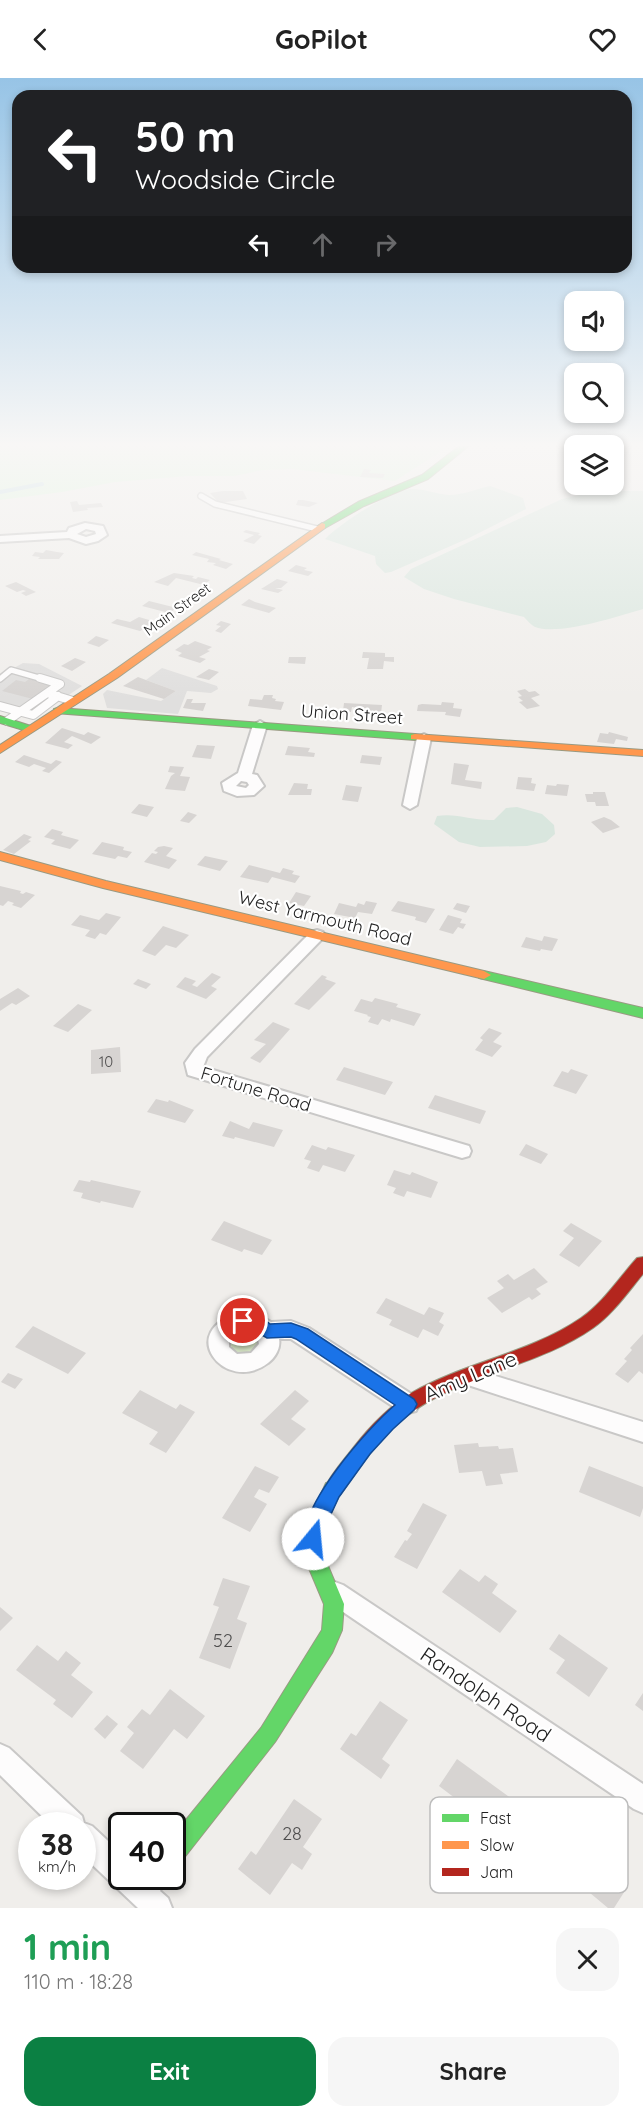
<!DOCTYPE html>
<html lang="en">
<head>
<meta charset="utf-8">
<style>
	body { margin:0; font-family:Quicksand,sans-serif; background:#f6f6f6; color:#222; height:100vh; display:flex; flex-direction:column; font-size:22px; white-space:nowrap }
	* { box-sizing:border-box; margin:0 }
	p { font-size:20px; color:#767676 }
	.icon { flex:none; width:33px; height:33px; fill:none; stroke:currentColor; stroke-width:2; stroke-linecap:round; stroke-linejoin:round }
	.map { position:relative; height:1830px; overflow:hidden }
	.details { display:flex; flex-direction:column; background:#fff; flex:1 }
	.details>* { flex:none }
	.top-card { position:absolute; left:12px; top:12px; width:620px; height:183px; border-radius:18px; box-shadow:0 3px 9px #0003; background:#202124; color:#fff; overflow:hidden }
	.tools { position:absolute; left:564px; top:213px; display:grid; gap:12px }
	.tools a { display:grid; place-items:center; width:60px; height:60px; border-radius:12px; background:#fff; box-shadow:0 3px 9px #0003; font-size:30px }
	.speed { position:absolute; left:18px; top:1734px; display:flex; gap:12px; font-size:30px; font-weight:700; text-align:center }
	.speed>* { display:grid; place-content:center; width:78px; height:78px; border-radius:50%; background:#fff; box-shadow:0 3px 9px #0003; line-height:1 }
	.speed small { font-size:15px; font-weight:400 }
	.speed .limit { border:3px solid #111; border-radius:9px; background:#fff; color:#111 }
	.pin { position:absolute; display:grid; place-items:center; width:51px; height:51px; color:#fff; margin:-26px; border:3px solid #fff; border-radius:50%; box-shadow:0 2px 6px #0007 }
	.me { position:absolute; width:66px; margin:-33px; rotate:17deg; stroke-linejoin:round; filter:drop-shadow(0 0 4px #0008) }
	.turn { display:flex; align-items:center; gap:21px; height:126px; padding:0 24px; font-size:27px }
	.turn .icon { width:78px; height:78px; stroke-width:2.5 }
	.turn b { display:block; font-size:42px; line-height:51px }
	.lanes { display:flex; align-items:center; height:57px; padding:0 24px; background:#0003; justify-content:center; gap:30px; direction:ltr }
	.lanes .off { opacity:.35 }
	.round { display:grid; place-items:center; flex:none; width:63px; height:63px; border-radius:18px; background:#f6f6f6 }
	.overview { display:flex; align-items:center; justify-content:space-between; height:102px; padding:0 24px }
	h1 { font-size:36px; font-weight:700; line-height:45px; color:#1e9e55 }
	.button { display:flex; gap:12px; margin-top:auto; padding:12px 24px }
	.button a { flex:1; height:69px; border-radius:18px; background:#0b8043; color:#fff; font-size:24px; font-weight:700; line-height:69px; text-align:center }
	.button a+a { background:#f6f6f6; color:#222 }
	header { display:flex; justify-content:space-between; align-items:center; height:78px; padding:0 24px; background:#fff; font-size:27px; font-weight:700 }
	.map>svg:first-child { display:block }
	.grass { fill:#ddeccb }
	.wetland { fill:#d9e6de }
	.park { fill:#daf5da }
	.parking { fill:#e0dfde }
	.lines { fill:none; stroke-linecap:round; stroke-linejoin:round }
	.stream { stroke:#bfdbe3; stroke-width:4 }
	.building { fill:#d7d4d2 }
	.lane-far1-casing { stroke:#c9c8c7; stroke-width:8 }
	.lane-casing { stroke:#c9c8c7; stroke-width:10 }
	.street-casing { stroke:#c9c8c7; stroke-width:4 }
	.fast-casing { stroke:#999a82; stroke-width:2 }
	.slow-casing { stroke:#999a82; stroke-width:2 }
	.jam-casing { stroke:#999a82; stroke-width:2 }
	.lane-far1 { stroke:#fdfcfc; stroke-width:5 }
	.lane { stroke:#fdfcfc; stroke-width:8 }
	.street { fill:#fdfcfc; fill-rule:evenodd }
	.fast { fill:#63d668; fill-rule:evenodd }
	.slow { fill:#ff974d; fill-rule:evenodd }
	.jam { fill:#b3261e; fill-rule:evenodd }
	.route { fill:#1a73e8; stroke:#114b97; stroke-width:1.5 }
	.labels { text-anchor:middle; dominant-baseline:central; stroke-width:4.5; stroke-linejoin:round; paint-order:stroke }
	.far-street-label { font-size:15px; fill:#222; stroke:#fff }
	.number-label { font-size:15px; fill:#4f4e4e }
	.street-label { font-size:18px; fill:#222; stroke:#fff }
	.near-number-label { font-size:18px; fill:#4f4e4e }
	.near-street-label { font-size:21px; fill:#222; stroke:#fff }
	.key { fill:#fff; stroke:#bdbdbd; stroke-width:1.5 }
	.key-label { font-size:16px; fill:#222 }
</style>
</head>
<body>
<header><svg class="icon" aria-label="back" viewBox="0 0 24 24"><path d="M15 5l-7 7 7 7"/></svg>GoPilot<svg class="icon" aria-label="heart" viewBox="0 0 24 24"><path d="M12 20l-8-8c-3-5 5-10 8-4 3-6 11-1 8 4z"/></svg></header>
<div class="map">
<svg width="643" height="1830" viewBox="0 0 643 1830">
	<rect width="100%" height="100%" fill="#f0eeeb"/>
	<path class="grass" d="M237,1251L254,1252L261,1264L252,1276L240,1278L228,1270L227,1261Z"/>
	<path class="wetland" d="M490,408L523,420L526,431L469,460L391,494L385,495L376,486L375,478L325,461C339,446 393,411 412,411C425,411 437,416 449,417C463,417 476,411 490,408Z
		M597,413H643V531C619,538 558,558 535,549C531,547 527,542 524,539L454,521L424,511L404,499L411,491L562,421Z
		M517,729L542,736L554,747L555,756L546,764L527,768L480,769L459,764L434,746L437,738C458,735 472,743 494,742L506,730Z"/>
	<path class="park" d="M0,366H452L395,403L292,391L263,392L234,398H188L115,404L62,414L0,422Z"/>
	<path class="parking" d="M23,585L39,586L82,608L49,630L30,634L0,632V604L14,590Z
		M162,590L217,608L218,611L211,615L187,613L178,636L107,630L103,616L107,612L161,623L176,613L146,602Z"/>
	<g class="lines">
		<path class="stream" d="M0,414L42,406"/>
	</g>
	<path class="building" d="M364,391L371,392L369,395L385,396L383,400L360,399Z
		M223,413H243L247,421L219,425L210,415Z
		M298,422H303L318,425L309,429L296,427Z
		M77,423L79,427L101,425L103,429L87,430L88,432L73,434L70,424Z
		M246,452L260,455L258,457L262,458L254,466L243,463L254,457L243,454Z
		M46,472L57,474L64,475L59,481H38L40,479L32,478L35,474L43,475Z
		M196,474L221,481L219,482L233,486L226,491L213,487L216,485L207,484L209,481L192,477Z
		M296,487L307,490L304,492L313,494L308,498L288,493Z
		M174,495L194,498L192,500L196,501L198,499L210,502L204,507L176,500L168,508L154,504Z
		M277,501L288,504L281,510H275L283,512L278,515L261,511Z
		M16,504L36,514L26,518L21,515L26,513L23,512L17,514L5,508Z
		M249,521L255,524L276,530L269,535L241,527Z
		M149,523L177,530L169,535L142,528Z
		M139,539L156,544L140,553L111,545L117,541L130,544Z
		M221,543L231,546L221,555L215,553L221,548L216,547Z
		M96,558L109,562L99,569L87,565Z
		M195,563L212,569L207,572L210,573L199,579L206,581L200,585L178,578L182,575L175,572L184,566L188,567Z
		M363,574L385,575V579H394V584L384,583L383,591H367L369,580H362Z
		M289,579H306L305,586L288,585Z
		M75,580L86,584L72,593L61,588Z
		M209,591L219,594L209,602L196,599Z
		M138,599L146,602L176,613L164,621L123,608Z
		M29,601L50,607L33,621L2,613L16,602L25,604Z
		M525,611L529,614L535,613L540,617L531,620L540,628L527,631L519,624L523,623L518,619L522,618L517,613Z
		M264,617H273L272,620L276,621L275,623L284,624L281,632L248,628L250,621L262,622Z
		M187,621H193L191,625H206L203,633L183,630Z
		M442,624L454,625L453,630L462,631L460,639L445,637L446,634L417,633L418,627L422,626L441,627Z
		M344,625L382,627L381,635L357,634L358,630L352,629L351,634L343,633Z
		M62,650L84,657L88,654L101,659L91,666L72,658L64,664L73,667L68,671L45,665Z
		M609,654L628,659L627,663L616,661L614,666L597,664L600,655L608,656Z
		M197,667L215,668L211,681L192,679Z
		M288,668L310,670L308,674L315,675L314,679L285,677Z
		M24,677L51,686L56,682L62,684L49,695L42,693L46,690L34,686L29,689L15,684Z
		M362,677L382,679L380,687L360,685Z
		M454,685L469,687L465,702L482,704L481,711L451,706Z
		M170,688L184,689L180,698L190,699L185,713L165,711L171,698L175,695L168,694Z
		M518,699L532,700L531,705L536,706L534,713L516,711Z
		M294,705L308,706L307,711H312L311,717H288Z
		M557,706L569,707L567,718L545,716L547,707L556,708Z
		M346,707L362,709L358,724L342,722Z
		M593,714H605L609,728H596L595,724H587L585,716H593Z
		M139,726L154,729L147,739L131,735Z
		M188,734L197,737L189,745L180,743Z
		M604,739L611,742L620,749L603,755L591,744Z
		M52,751L63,754L61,757L79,762L70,771L51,766L55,762L44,759Z
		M24,756L32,759L28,762L31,763L14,776L3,772Z
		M102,764L124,769L123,772L132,774L127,780L118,778L115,781L92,776Z
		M164,768L173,770L166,778L177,782L169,791L144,784L152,775L156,776L158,774L154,773L158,769Z
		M205,778L228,783L220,793L197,787Z
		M249,787L280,795L283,790L294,793L292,796L300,798L295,805L272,799L268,805L240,799Z
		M0,808L21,813L20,815L23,816L26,814L35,817L21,830L12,827L14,825L8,823L3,828L0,827Z
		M296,814L311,818L304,828L289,825Z
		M366,823L377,825L372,836L358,834L355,840L334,836L339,825L356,829L358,825L364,827Z
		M398,823L435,831L426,845L415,842L416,839L391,833Z
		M457,825L470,828L466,835L453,831Z
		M106,835L121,839L106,857L100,855L95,861L85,858L90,852L71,847L80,837L99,842Z
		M448,837L462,841L460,845L466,846L463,851L458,849L453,856L439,852Z
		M163,848L189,857L176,870L166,867L155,878L142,873Z
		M544,858L558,861L552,873L541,871L540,873L521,869L526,859L542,863Z
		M212,895L221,899L211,908L217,911L206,921L176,909L185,899L196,903L192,907L197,909Z
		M322,897L327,899L325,901L336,905L309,932L294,926Z
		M138,901L151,906L146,911L133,906Z
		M18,910L30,918L16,927L12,925L0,933V921Z
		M375,920L398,926L396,929L421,936L414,948L391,941L390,944L382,941L378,947L368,944L371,939L367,938L368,937L354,933L361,921L372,924Z
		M78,926L92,932L68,954L53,948Z
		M273,944L290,951L260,985L250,980L266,966L254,962Z
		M489,950L502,955L493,964L502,968L492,979L475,972L483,962L480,960Z
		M120,969L121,994L91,996V972Z
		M344,989L393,1004L385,1017L336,1002Z
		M571,991L588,997L576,1016L553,1008L562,993L568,995Z
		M435,1017L486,1033L480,1046L428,1030Z
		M156,1021L168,1024L169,1022L194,1032L185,1045L147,1034Z
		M230,1043L249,1051L253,1044L283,1052L274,1069L235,1059L234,1061L222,1058Z
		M526,1066L548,1076L541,1086L519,1077Z
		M312,1067L326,1072L328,1069L355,1077L345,1094L323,1087L319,1094L307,1090L311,1083L304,1081Z
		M394,1092L410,1097L412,1094L438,1104L431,1120L407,1113L404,1119L393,1115L396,1110L387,1107Z
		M79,1102L90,1104L91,1102L141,1113L133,1130L101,1123L100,1125L81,1120L83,1115L73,1113Z
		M224,1143L272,1162L262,1177L244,1171L242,1174L211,1162Z
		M571,1145L602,1163L579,1189L559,1177L574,1160L563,1153Z
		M534,1190L548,1204L536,1211L541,1216L532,1222L529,1219L502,1235L487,1220L504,1210L497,1203L508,1196L514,1202Z
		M386,1220L424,1237L429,1229L444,1235L439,1244L444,1247L438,1258L423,1251L418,1260L389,1247L392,1242L376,1235Z
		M33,1248L86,1275L68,1296L15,1269Z
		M643,1256V1296L639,1293L628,1305L615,1296L627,1283L624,1281L632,1272L630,1270Z
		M8,1295L23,1301L15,1311L1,1304Z
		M140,1312L176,1331L180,1326L195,1334L166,1375L149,1366L158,1354L122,1335Z
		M295,1312L309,1323L291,1341L306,1351L289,1368L260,1346Z
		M478,1365L479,1369L498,1368L499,1371L513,1370L518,1394L500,1396L503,1406L486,1408L482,1393L459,1395L454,1367Z
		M255,1388L279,1399L269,1415L259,1411L254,1419L267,1426L250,1454L222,1440Z
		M589,1388L643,1409V1430L640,1439L579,1414Z
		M423,1425L447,1437L417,1491L394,1479L405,1462L407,1463L412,1456L407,1453Z
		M460,1491L479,1504L485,1497L498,1506L492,1515L517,1533L500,1555L442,1514Z
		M223,1500L250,1508L237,1541L247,1545L230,1591L199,1580L219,1529L213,1527Z
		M0,1529L13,1540L0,1553Z
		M559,1556L608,1590L589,1619L556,1595L565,1582L549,1571Z
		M37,1567L58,1583L66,1573L81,1585L71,1597L93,1614L72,1640L53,1626L56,1622L16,1592Z
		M170,1611L205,1638L187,1661L174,1651L143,1691L120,1673L134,1655L127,1649L142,1631L150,1637Z
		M643,1615V1633L635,1627Z
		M380,1623L408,1642L382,1681L390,1687L381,1701L340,1671L351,1655L356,1658Z
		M107,1637L118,1646L105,1661L94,1651Z
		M457,1681L523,1729L505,1758L483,1742L477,1752L462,1740L468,1730L439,1708Z
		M294,1721L322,1741L303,1769L312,1776L302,1792L292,1785L270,1817L238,1791L251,1773L256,1777Z
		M558,1750L628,1808L614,1830H608L541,1774Z"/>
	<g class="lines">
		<g class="lane-far1-casing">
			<path id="lane-far1" d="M201,418L215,426L317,451
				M0,601L11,592L46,602"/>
		</g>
		<g class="lane-casing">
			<path id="lane" d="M40,600L60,606L47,615
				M0,628L33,637L58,618
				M7,643L47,615L73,623"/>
		</g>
		<g class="street-casing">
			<path id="street" d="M85,445L103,448L107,457L98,463L86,466L69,460L0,464V458L67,454L69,450ZM86,451L95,453L96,456L86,459L77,456Z
				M260,643L267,647L252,696L257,697L264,708L254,717L237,718L224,713L222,705L238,695L253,647ZM241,703L247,704L249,707L246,710L236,708Z
				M424,656L431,660L417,727L410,731L403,727L417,660Z
				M317,852L323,854L325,857L323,860L207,979L203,989L469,1068L471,1073L469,1078L462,1080L188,997L185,985L195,971L311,854Z
				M242,1235L256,1236L271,1244L291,1243L309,1250L416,1319L419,1326L416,1333L408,1335L400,1333L291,1261H279C281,1270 275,1280 268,1285C225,1318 173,1251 242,1235ZM240,1252H251L257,1257L259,1266L251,1275L237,1276L229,1269V1260Z
				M470,1290L643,1344V1364L462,1305L459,1299L462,1293Z
				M335,1504L343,1507L643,1706V1735L634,1731L327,1523L323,1515L327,1507Z
				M0,1666L9,1670L82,1738L84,1745L92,1748L122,1776V1798H169L160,1813L168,1820L172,1830H138L82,1777V1748H52L0,1697Z"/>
		</g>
		<g class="fast-casing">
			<path id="fast" d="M462,366H471L428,401L364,428L325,450L318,448L358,424L422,397Z
				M58,630L415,656L420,659L415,662L54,635V631Z
				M0,638L34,649L35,651L30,654L0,645Z
				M484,893L643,930V940L479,900L477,897Z
				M333,1403L340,1405L342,1411L325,1447L323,1476L344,1526L342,1552L332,1575L275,1664L180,1785L172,1788V1759L261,1650L322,1552L324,1526L303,1476L307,1447L326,1405Z"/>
		</g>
		<g class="slow-casing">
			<path id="slow" d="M322,445L325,446V450L117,600L0,675V667L109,596Z
				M415,656L643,672V678L411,661V657Z
				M0,774L106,803L484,893L491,897L484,901L103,810L0,782Z"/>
		</g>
		<g class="jam-casing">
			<path id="jam" d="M643,1179V1196C628,1214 613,1236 593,1250C536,1290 460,1296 404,1340C378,1361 359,1390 340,1417L333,1419L326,1417L324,1411C331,1396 343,1383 353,1370C370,1348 389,1328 413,1314C466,1284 530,1275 581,1240C603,1225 619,1200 637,1180Z"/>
		</g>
		<use href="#lane-far1" class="lane-far1"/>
		<use href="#lane" class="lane"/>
		<use href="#street" class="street"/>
		<use href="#fast" class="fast"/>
		<use href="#slow" class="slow"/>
		<use href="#jam" class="jam"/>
	</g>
	<linearGradient id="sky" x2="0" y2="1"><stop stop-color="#97c4e6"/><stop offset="0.59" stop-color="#f8f7f6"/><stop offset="1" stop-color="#f8f7f6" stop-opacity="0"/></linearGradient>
	<rect width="643" height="622" fill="url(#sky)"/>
	<path class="route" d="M243,1236L264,1241L270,1246L291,1245L308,1251L414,1321L417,1326L414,1332L393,1351L370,1376L339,1419L326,1447L320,1467L313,1470L307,1467C292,1434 370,1348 395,1327L296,1261L291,1259L267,1260L253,1252L237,1248L234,1243L237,1238Z"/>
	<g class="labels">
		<g class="far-street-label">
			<text transform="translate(177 531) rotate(-36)">Main Street</text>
		</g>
		<g class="number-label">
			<text x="106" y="983">10</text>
		</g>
		<g class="street-label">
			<text transform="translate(352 636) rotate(4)">Union Street</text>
			<text transform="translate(325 840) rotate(14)">West Yarmouth Road</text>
			<text transform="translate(256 1011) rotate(17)">Fortune Road</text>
		</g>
		<g class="near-number-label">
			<text x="223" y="1562">52</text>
			<text x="292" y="1755">28</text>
		</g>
		<g class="near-street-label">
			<text transform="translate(470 1298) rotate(-23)">Amy Lane</text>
			<text transform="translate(486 1616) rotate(34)">Randolph Road</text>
		</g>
	</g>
	<rect x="430" y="1719" width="198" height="96" rx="9" class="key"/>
	<rect x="442" y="1736" width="27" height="8" fill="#63d668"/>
	<rect x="442" y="1763" width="27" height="8" fill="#ff974d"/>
	<rect x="442" y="1790" width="27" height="8" fill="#b3261e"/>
	<g class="key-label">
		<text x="480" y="1746">Fast</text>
		<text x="480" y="1773">Slow</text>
		<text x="480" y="1800">Jam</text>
	</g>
</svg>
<div class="tools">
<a><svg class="icon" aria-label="sound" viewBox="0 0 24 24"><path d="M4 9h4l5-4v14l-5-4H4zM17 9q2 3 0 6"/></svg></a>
<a><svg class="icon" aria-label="search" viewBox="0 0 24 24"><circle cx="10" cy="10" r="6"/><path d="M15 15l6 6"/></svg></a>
<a><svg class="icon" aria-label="layers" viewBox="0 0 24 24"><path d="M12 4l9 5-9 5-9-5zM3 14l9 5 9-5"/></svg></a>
</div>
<div class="speed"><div>38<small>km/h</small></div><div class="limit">40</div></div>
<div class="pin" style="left:243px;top:1243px;background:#d93025"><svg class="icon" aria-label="arrive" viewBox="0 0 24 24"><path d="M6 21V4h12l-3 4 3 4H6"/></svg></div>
<svg class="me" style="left:313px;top:1461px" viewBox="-20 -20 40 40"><circle r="19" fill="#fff"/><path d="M0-13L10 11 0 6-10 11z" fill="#1a73e8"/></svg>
<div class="top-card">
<div class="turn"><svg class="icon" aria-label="left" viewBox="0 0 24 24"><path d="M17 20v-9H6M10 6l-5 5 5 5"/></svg><div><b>50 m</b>Woodside Circle</div></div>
<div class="lanes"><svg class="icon" aria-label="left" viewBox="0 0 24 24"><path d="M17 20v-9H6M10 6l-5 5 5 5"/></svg><svg class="icon off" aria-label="ahead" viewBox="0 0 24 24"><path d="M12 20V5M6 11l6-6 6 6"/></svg><svg class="icon off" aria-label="right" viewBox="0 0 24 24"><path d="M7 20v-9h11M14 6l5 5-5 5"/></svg></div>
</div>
</div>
<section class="details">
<div class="overview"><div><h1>1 min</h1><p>110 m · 18:28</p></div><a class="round"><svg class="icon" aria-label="close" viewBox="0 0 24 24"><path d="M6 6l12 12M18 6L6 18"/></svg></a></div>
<div class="button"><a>Exit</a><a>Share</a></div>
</section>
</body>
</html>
